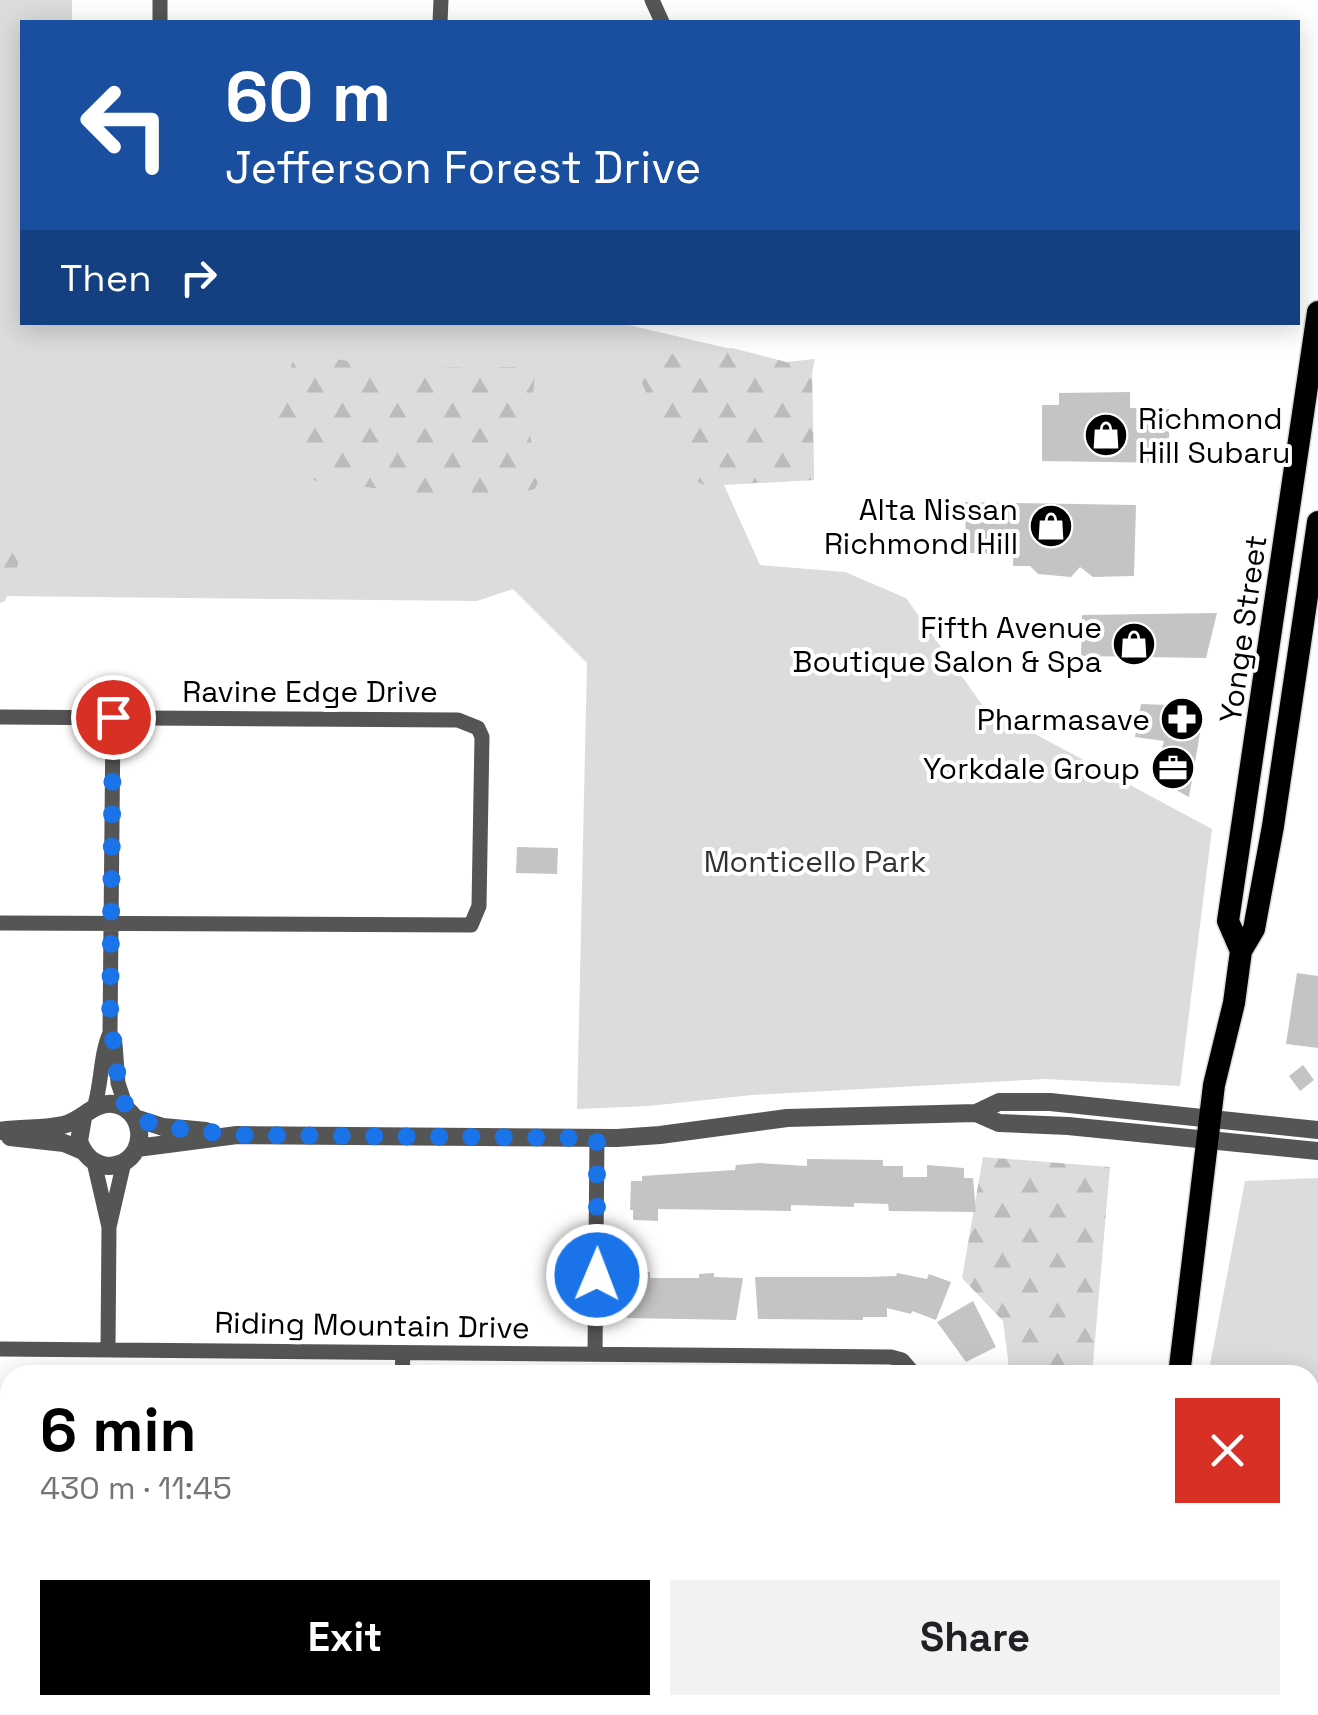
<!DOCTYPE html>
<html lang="en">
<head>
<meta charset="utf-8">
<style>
	body { margin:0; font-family:"Space Grotesk",sans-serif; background:#f2f2f2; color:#202124; height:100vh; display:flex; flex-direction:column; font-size:38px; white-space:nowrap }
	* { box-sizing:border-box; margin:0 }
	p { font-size:32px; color:#757577 }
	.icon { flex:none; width:55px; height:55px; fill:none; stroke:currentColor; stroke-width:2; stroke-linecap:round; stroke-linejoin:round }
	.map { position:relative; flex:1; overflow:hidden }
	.sheet { position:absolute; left:0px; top:1365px; width:1320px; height:350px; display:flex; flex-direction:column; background:#fff; border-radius:30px 30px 0 0; box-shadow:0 5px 25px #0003 }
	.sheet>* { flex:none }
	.banner { position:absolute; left:20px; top:20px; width:1280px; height:305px; border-radius:0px; box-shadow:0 5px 25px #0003; background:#1a4fa0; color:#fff; overflow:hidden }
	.pin { position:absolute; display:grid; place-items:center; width:85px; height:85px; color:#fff; margin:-42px; border:5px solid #fff; border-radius:50%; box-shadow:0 2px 10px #0007 }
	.me { position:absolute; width:110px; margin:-55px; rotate:1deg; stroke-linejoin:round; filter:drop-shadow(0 0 8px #0008) }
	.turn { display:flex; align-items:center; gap:35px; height:210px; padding:0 40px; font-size:45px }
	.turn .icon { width:130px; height:130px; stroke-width:2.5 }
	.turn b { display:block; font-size:70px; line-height:85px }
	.then { display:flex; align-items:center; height:95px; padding:0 40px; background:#0003; gap:20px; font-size:38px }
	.round { display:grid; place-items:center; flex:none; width:105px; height:105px; border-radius:0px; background:#f2f2f2 }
	.summary { display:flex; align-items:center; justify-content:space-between; height:170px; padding:0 40px }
	h1 { font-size:60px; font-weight:800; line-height:75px; color:#000 }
	.button { display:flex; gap:20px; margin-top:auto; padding:20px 40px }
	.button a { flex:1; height:115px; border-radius:0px; background:#000; color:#fff; font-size:40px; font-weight:800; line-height:115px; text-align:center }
	.button a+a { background:#f2f2f2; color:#202124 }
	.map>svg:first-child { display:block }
	.green { fill:#dcdcdc }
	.forest { fill:url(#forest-firs) }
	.building { fill:#c4c4c4 }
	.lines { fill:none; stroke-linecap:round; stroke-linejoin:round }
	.primary-casing { stroke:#dbdbdb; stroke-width:25 }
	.minor { stroke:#555; stroke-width:15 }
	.tertiary { stroke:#555; stroke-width:18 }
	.primary { stroke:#000; stroke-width:22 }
	.route { stroke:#1a73e8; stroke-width:18; stroke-dasharray:0 32.4 }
	.labels { text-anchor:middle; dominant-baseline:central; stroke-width:8; stroke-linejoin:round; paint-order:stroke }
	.poi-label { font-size:30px; fill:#000; stroke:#fff; text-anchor:end }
	.street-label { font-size:30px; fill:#000; stroke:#fff }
	.park-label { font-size:30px; fill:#333; stroke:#fff }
</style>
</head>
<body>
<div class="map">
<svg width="1318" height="1715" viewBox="0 0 1318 1715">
	<defs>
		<pattern id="forest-firs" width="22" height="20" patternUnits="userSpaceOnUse" patternTransform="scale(2.5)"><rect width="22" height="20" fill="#dcdcdc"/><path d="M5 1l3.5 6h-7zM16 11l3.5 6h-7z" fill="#bbb"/></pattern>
	</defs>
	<rect width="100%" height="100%" fill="#fff"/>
	<path class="green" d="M0,0H72V22H22V322H616L786,362L815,359L812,373L814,480L724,485L760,565L845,572L906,598L983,706L1212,829L1180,1086L1045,1079L752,1095L649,1106L577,1109L587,663L513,589L477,601L0,596Z
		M1318,1178V1715H1302L1303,1705H1310L1313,1620L1310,1615V1375H1208L1245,1181Z"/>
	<path class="forest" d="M732,348L786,362L812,373L814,480L704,485C673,473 654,411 641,380V367L653,356Z
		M322,356L381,368L526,367L535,375L529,433L541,474L535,489C463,506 384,488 311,480L275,414L294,358Z
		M0,511C25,553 23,556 5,601L0,603Z
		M983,1157L1110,1167L1092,1375H1010L1003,1321L962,1278Z
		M374,1705H531V1715H374Z"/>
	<path class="building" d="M1130,392V408L1169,409V463L1042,461V405H1059V393Z
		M965,502L1136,505L1134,576L1093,577L1080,567L1071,577L1038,574L1030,566H1013V554L966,553Z
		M1217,613L1206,658L1081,656L1082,615Z
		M1141,704L1195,706L1203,716L1189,797L1174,789L1157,766L1164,741L1135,737Z
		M517,847L558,848L557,874L516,873Z
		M1297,973L1318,976V1048L1286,1044Z
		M1303,1065L1314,1080L1300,1091L1289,1076Z
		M807,1159L883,1160V1166H903V1177H927V1165L964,1168V1178H973L976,1212L889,1211L888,1204L854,1203V1207L791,1205V1211L658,1209V1221L633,1220V1210H630L631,1181H642V1176L735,1170L736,1165L759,1163L807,1166Z
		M627,1272H650V1278H699V1274L714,1273V1277L743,1278L736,1320L627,1318Z
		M897,1273L927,1279L929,1274L951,1282L936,1320L912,1311L911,1314L887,1308V1317H863V1320L758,1319L755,1277H866L896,1276Z
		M973,1301L996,1347L966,1362L937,1322Z"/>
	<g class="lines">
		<g class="primary-casing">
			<path id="primary" d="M1241,951L1228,921L1318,312
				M1179,1375L1214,1085L1234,1003L1241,951L1254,929L1273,826L1318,522
				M1133,1715L1135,1705"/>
		</g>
		<path class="minor" d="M652,0L662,22
			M160,22V0
			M440,22L441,0
			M0,717L458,720L478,728L482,737L479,906L471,925L0,923
			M113,717L110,1033L115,1044L118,1083L127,1110
			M94,1108C102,1084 100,1055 110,1033
			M94,1162L109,1227L108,1349
			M109,1227L124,1162
			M0,1349L891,1357L902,1360L915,1375
			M595,1354L597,1138
			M402,1375L403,1353
			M647,1715V1705
			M1056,1715L1057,1705"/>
		<path class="tertiary" d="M976,1113L999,1123L1068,1126L1318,1151
			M135,1118L163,1127L206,1131
			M0,1131C21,1127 43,1130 63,1125C82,1121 93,1102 113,1104C143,1108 149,1150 122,1163C102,1172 85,1159 79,1141L83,1118
			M10,1137L64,1143L83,1151
			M137,1148L237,1135L617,1138L660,1135L787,1118L976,1113L999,1102H1050L1318,1130"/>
		<use href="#primary" class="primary"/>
	</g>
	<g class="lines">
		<path class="route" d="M113,717L110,1033L115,1044L118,1083L127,1110L135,1118L163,1127L237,1135L597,1138V1275"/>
	</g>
	<defs>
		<g id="shop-disc" transform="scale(2.25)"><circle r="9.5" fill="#000" stroke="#fff"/><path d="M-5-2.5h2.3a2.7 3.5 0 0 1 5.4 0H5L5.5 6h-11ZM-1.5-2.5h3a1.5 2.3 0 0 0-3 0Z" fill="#fff"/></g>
		<g id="pharmacy-disc" transform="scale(2.25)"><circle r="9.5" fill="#000" stroke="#fff"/><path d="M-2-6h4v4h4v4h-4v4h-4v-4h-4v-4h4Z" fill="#fff"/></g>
		<g id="office-disc" transform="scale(2.25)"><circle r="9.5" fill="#000" stroke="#fff"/><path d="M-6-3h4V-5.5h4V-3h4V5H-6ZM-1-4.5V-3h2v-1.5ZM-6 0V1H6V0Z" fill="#fff"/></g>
	</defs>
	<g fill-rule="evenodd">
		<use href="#shop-disc" x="1106" y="435"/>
		<use href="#shop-disc" x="1051" y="526"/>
		<use href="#shop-disc" x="1134" y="644"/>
		<use href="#pharmacy-disc" x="1182" y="719"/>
		<use href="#office-disc" x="1173" y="768"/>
	</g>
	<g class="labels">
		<g class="poi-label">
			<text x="1138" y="418" text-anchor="start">Richmond<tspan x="1138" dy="34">Hill Subaru</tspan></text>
			<text x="1018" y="509">Alta Nissan<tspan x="1018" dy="34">Richmond Hill</tspan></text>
			<text x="1102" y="627">Fifth Avenue<tspan x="1102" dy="34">Boutique Salon &amp; Spa</tspan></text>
			<text x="1150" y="719">Pharmasave</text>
			<text x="1140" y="768">Yorkdale Group</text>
		</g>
		<g class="street-label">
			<text transform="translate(1243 629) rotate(-82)">Yonge Street</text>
			<text x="310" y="691">Ravine Edge Drive</text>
			<text transform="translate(372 1325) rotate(1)">Riding Mountain Drive</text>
		</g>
		<g class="park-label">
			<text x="815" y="861">Monticello Park</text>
		</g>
	</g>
</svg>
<div class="pin" style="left:113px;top:717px;background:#d93025"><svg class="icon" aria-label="arrive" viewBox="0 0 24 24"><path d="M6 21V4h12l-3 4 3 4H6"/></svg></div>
<svg class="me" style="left:597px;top:1275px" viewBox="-20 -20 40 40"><circle r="17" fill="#1a73e8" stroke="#fff" stroke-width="3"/><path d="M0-11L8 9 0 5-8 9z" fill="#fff"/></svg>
<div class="banner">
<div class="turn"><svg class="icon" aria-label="left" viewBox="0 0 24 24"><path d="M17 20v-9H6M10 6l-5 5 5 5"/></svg><div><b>60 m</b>Jefferson Forest Drive</div></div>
<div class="then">Then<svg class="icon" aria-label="right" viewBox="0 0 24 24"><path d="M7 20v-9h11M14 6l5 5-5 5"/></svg></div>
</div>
<section class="sheet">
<div class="summary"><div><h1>6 min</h1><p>430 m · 11:45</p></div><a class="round" style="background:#d93025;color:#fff"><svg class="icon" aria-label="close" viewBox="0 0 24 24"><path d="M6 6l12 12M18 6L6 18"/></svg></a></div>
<div class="button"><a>Exit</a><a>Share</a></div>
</section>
</div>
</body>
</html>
